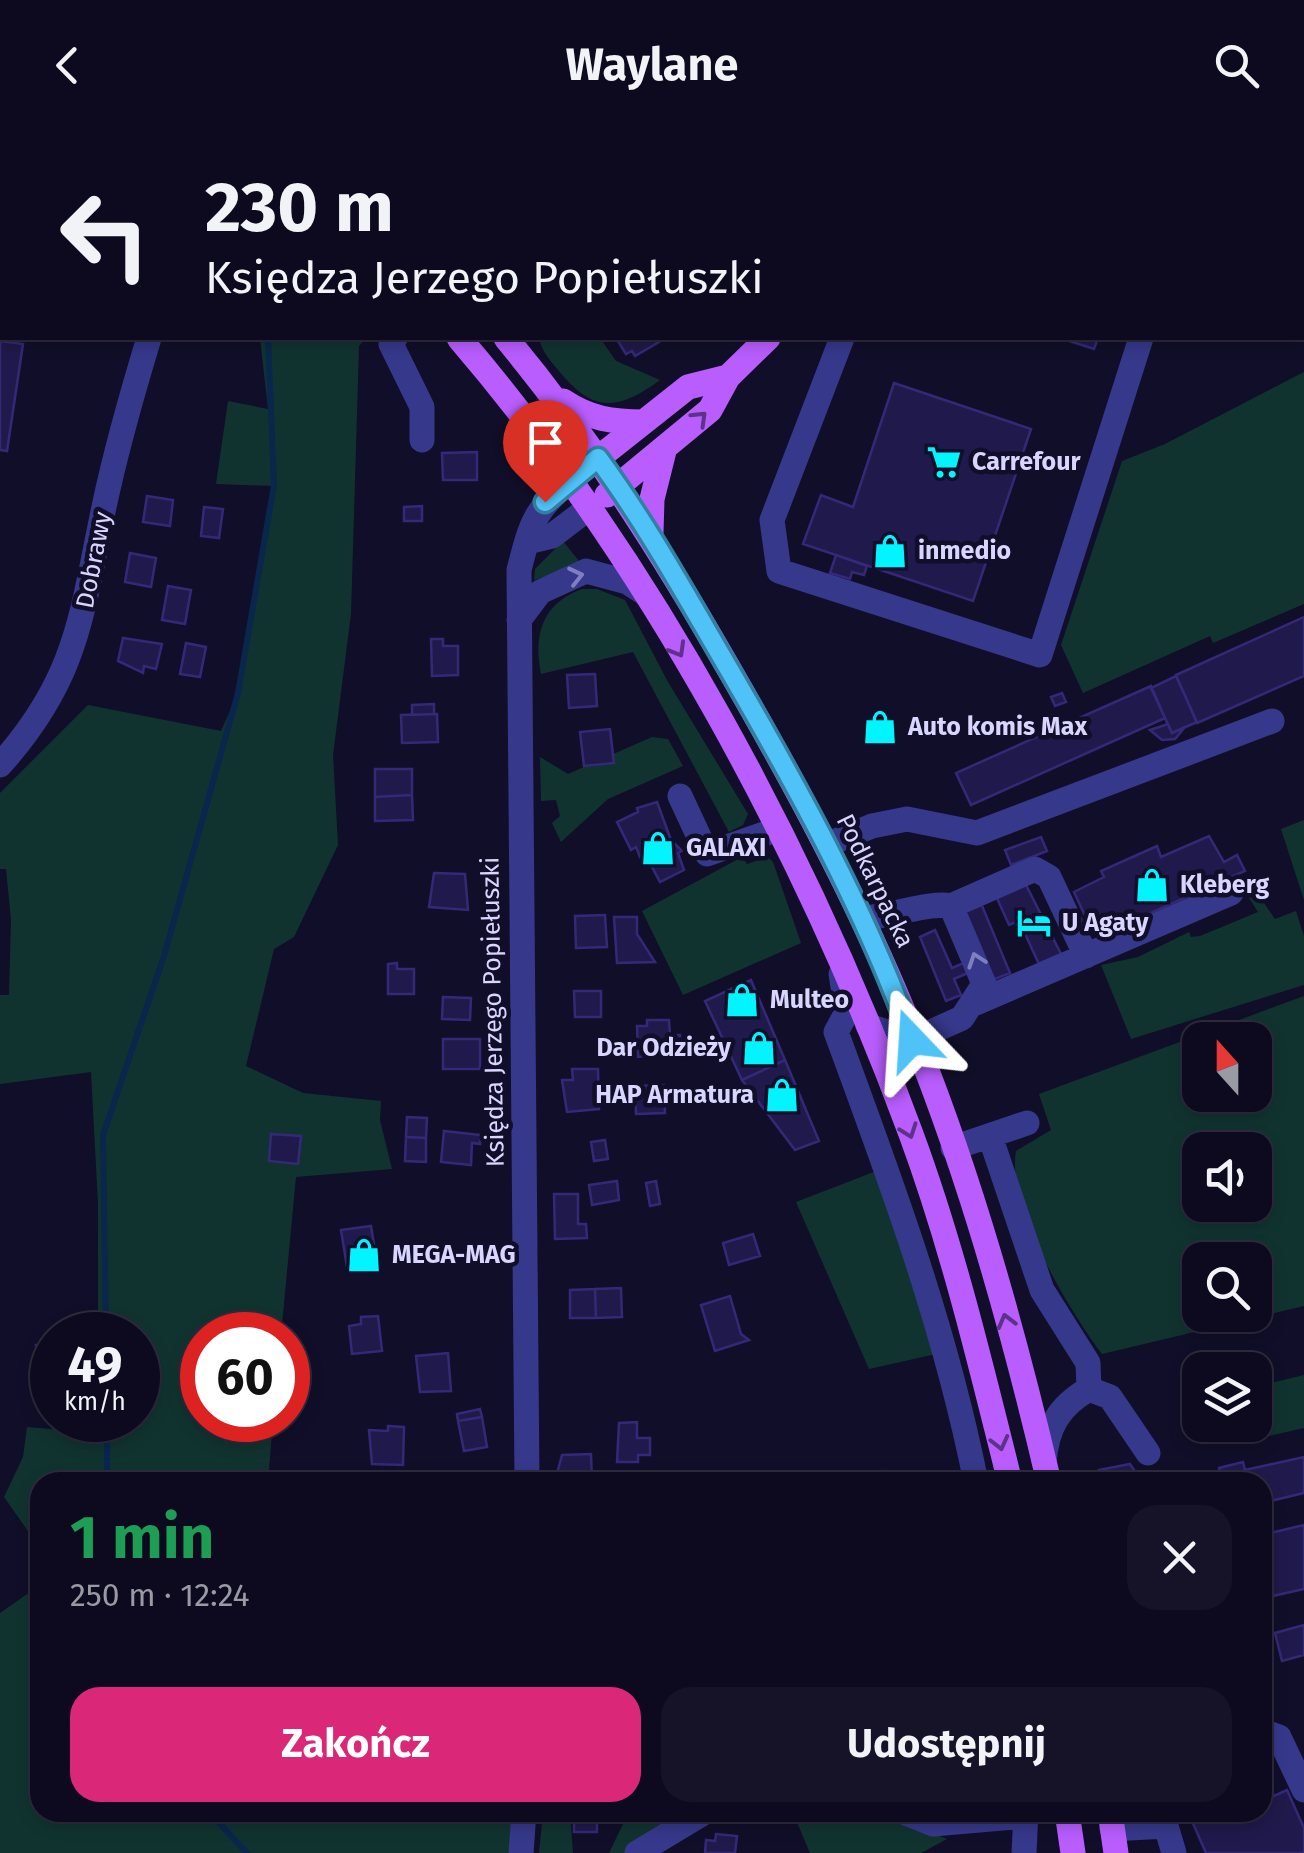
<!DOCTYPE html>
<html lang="pl">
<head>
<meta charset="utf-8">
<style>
	body { margin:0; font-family:"Fira Sans",sans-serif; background:#161328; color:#f1f3f6; height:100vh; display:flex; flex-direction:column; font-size:38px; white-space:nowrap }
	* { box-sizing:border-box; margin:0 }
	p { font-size:32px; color:#9a9aa4 }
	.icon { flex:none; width:55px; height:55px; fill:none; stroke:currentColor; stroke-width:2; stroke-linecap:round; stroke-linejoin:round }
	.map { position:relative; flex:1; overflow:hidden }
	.side { position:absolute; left:30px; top:1342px; width:1242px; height:350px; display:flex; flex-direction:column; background:#0d0a1f; border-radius:30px; box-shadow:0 5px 15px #0003,0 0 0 2px #2d2b3d }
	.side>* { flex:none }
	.banner { position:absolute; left:0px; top:0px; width:1305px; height:210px; box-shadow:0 5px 15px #0003,0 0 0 2px #2d2b3d; background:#0d0a1f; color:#f1f3f6; overflow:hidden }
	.needle { width:65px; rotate:339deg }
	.buttons { position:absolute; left:1182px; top:892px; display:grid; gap:20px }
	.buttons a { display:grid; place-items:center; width:90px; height:90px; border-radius:20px; background:#0d0a1f; box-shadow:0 5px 15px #0003,0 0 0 2px #2d2b3d; font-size:50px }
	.speed { position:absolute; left:30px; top:1182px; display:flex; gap:20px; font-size:50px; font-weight:700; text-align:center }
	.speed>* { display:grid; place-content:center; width:130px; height:130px; border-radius:50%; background:#0d0a1f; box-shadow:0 5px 15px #0003,0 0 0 2px #2d2b3d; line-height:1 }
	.speed small { font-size:25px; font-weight:400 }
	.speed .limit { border:15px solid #d22; background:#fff; color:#111 }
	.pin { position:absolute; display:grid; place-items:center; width:85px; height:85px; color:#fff; margin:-102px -42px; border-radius:50% 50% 50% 0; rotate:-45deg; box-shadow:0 0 10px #0007 }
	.pin .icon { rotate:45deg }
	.me { position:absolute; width:110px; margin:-55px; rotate:340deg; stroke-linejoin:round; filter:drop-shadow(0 0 8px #0008) }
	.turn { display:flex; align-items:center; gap:35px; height:210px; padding:0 40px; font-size:45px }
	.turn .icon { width:130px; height:130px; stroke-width:2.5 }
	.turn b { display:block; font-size:70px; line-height:85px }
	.round { display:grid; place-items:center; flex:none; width:105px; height:105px; border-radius:30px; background:#161328 }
	.overview { display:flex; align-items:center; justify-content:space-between; height:170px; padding:0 40px }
	h1 { font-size:60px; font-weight:700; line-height:75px; color:#1e9e55 }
	.primary-button { display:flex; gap:20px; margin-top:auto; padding:20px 40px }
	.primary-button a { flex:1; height:115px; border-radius:30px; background:#db2777; color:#fff; font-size:40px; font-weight:700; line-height:115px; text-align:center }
	.primary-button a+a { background:#161328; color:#f1f3f6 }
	header { display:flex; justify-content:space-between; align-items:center; height:130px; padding:0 40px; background:#0d0a1f; font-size:45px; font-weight:700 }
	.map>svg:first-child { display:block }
	.green { fill:#113330; fill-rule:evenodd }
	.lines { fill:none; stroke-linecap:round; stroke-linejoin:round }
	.stream { stroke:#09264d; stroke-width:6 }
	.building { fill:#20194b; stroke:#342978; stroke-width:2.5 }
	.minor { stroke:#36388b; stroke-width:25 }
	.major { stroke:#b95dff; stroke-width:25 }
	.oneway { stroke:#5d3289 }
	.oneway2 { stroke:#7f7fbf }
	.route-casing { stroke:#337fa1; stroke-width:25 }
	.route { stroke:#4fc3f7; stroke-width:18 }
	.labels { text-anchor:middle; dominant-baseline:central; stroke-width:9; stroke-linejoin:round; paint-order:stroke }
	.poi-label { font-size:25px; font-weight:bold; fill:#d8d6ff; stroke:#110e29; text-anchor:start }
	.street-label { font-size:25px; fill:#d8d6ff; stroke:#110e29 }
</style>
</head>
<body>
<header><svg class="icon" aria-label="back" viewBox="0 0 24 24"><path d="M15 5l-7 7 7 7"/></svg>Waylane<svg class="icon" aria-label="search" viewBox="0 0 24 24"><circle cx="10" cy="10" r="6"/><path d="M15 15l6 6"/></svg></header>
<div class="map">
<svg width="1304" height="1723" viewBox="0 0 1304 1723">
	<rect width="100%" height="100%" fill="#110e29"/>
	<path class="green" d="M260,208H366L359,216L351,484L333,625L338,715L294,807L274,819L246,936L303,963L381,971L380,990L392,1039L296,1047L281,1205H202V1290H273L268,1352H40V1418L4,1367L23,1327L27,1297L98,1303V1290H138V1205H98V1073L91,942L0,954V865H9L11,790L6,739H0V663L88,575L221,601L238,563L274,356L216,354L228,271L268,279Z
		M539,208H600L616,231L660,250C618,281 593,283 559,241C550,230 542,222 539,208Z
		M1304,242V474L1213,513L1210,506L1083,563L1061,515L1122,331L1165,314Z
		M563,411L582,435L534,450L535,439Z
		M582,459H597L625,470L668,552L748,684L743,695L729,702L633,522L541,544C533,504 543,473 582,459Z
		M652,607L668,609L683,636L608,669L561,712L552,693L560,686L556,670L541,671L540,627L568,644Z
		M1304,690V770L1281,699Z
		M742,727L747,734L768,727L773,732L801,813L683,865L642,781Z
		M1255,760L1275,789L1296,781L1304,806V855L1131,909L1101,835L1138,827L1189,802L1191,807L1200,806L1258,782L1248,766Z
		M1304,866V1176L1102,1224C1069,1180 1006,1076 1016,1021L1051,1000L1039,964ZM1200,910H1255V965H1200ZM1200,1020H1255V1075H1200ZM1200,1130H1255V1185H1200Z
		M879,1040L936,1224L869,1239L796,1072Z
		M1304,1245V1298L1255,1309V1257Z
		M40,1455V1682L514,1683L510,1723H0V1483Z
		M543,1683H570L573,1723H539Z
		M622,1683H692L627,1723H609L624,1692Z
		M793,1683H886L947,1709L921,1723H810Z"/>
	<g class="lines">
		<path class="stream" d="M106,1205L103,1005L164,826L238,563L274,355L268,208
			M107,1290V1352
			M209,1682L247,1723"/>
	</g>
	<path class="building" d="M635,0H740L630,2Z
		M616,208H657L659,212L635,226L632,221L626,224Z
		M1060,208H1098L1094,219Z
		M0,211L23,214L7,321L0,320Z
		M894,253L1031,299L973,471L803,414L821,365L853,377Z
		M477,322V350H443L442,323Z
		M147,366L173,370L170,396L143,392Z
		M422,376V391H404V377Z
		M204,377L223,379L219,408L201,406Z
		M130,423L156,428L151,457L125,452Z
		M836,425L867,436L864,445L852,442L850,449L830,443Z
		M168,456L191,460L185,494L162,490Z
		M1304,487V546L1197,593L1176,545Z
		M123,508L162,514L156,539L144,536L143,543L118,531Z
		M431,509H443V516H458V545L432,546Z
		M186,513L206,517L200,547L180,544Z
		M595,544L597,576L569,578L567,545Z
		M1176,546L1197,592L1172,603L1151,558Z
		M1151,556L1165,588L971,675L956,643Z
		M1062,563L1066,572L1055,576L1051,567Z
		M434,574V584L412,585V575Z
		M437,584L438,612L402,613L401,585Z
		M1168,594L1172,603L1185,597L1175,609L1162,610L1150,600Z
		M610,599L614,633L584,636L580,602Z
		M375,639H412V665L375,667Z
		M412,665L413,690L375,691V667Z
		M657,672L671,710L682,721L678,723L684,740L660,752L645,724L640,727L636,717L631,720L617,692L638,682L637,678Z
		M1209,706L1224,732L1237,725L1245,741L1115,799L1086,788L1074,762L1104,747L1101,741L1157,716L1161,727Z
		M1041,707L1047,721L1011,735L1005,720Z
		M434,743L465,744L468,780L429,777Z
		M1025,753L1061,824L1039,834L1019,791L1009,795L996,766Z
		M980,771L1010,843L990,851L984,836L954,849L961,865L946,871L920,807L935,800L952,838L978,827L959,779Z
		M605,785L607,817L576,818L575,786Z
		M614,787H637V804L655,832L617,833Z
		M397,833V839H414V864H388V834Z
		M751,850L785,930L742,950L705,871Z
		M574,861H601V887H575Z
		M443,867L471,868L470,890L442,889Z
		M647,890H669L670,905H680V923L638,927L637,896H647Z
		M443,909H480V939H443Z
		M785,930L819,1011L795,1020L742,950Z
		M572,939H598L599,979L567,982L562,950H573Z
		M664,955L665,983L636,984L635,956Z
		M407,987L427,988L426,1008L406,1007Z
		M444,1001L481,1005L480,1014L472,1013L471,1035L441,1032Z
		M271,1004L301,1006L298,1034L269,1031Z
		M406,1007L426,1008V1032L405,1031Z
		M605,1010L608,1029L594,1031L591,1012Z
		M617,1051L619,1070L592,1075L589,1055Z
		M656,1051L660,1074L650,1076L646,1053Z
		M554,1064H578V1094H586L587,1108L555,1109Z
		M371,1096L377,1133L347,1137L341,1100Z
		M753,1104L760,1126L729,1135L723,1113Z
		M621,1158L622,1187L596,1188L595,1159Z
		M595,1159L596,1188H570V1160Z
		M730,1166L741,1204L749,1210L715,1221L701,1175Z
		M378,1186L382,1221L352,1224L349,1196L361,1194V1187Z
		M36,1215H52V1236H37Z
		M448,1223L451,1261L420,1262L416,1226Z
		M480,1279L482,1287L458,1291L457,1284Z
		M482,1287L487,1317L464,1321L458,1291Z
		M637,1292V1308H650V1325H638V1332H617L619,1293Z
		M388,1296L404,1297L403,1335L372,1334L369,1300L388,1301Z
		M591,1324L592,1352L555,1351L562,1325Z
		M1304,1327V1363L1262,1373V1352H1248L1245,1340Z
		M1243,1332L1248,1352H1223L1219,1338Z
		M1130,1334L1142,1352H1101L1099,1340Z
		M885,1341L888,1352H858L857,1349Z
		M1304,1395V1459L1264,1468L1262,1405Z
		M1304,1495V1525L1282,1531L1275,1503Z
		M1262,1642L1274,1666L1287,1660L1304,1698V1723H1206L1188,1682H1262Z
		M574,1682H597V1702H574Z
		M716,1704L737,1706L735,1723H705L706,1710L715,1711Z"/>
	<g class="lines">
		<path class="minor" d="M194,0L195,2
			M221,0L224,2
			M521,0V2
			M620,2L624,0
			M1274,2L1275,0
			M1302,78L1304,77
			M395,208L391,214L422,277V310
			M842,208L772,390L779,441L1040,525L1141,208
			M527,412L552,406L590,377
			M519,490L540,462L586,441L627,452L646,464
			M0,635C78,548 81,486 104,377C116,320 132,264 149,208
			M680,666L707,724L778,699
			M826,715L872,696L907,689L977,703L1272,591
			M951,776L1035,739L1049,747L1086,826
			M862,788C889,787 931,771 951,776L984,854L962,888L913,910L868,896
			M841,844L847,882L836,902C891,1051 945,1196 976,1352
			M976,873L1231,763
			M990,1006L1042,1160L1088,1233L1089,1259
			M953,1018L1027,993
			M1089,1259L1110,1267L1148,1323
			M1044,1332C1047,1297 1059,1276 1089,1259
			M527,1352L519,440C531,394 533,381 571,350
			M1262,1601L1279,1607L1304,1660
			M903,1682L933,1694L1026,1686
			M1112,1699L1166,1696L1174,1723
			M521,1723L524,1682
			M637,1723L705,1682
			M1024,1723L1026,1682"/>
		<path class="major" d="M274,0L276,2
			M322,0L324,2
			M1231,0L1238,2
			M1010,2L1020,0
			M1302,25L1304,26
			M459,208C652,433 809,727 911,1004C953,1118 981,1236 1010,1352
			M506,208C592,312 662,422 729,539C787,640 843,742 889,848C960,1009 1009,1182 1049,1352
			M563,271C590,289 612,292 644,292
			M587,337L688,257L728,247
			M607,365L710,280L728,247L768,208
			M651,403L652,369L664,321
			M1067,1682L1073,1723
			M1110,1682L1116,1723"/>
	</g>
	<defs><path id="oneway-chevron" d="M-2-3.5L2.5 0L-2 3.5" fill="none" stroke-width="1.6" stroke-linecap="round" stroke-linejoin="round" transform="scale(2.5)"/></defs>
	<g class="oneway">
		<use href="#oneway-chevron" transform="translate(700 288) rotate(-44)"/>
		<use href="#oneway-chevron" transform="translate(678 520) rotate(60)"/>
		<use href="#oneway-chevron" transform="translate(909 1001) rotate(70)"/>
		<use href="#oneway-chevron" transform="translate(1006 1191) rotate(-105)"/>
		<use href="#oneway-chevron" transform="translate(1000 1313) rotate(76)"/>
	</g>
	<g class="oneway2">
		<use href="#oneway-chevron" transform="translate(576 446) rotate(-13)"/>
		<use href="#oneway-chevron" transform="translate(976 830) rotate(-109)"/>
	</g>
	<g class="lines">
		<g class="route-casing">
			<path id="route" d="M545,372L598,328C648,396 688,469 730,541C799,660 866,781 912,910"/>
		</g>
		<use href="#route" class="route"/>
	</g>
	<defs>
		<g id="supermarket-bare" transform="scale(2.7)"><path d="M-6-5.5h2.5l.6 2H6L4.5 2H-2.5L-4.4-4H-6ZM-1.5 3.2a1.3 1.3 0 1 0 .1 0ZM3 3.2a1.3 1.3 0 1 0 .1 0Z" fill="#02f5ff" stroke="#110e29" stroke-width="2.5" paint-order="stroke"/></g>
		<g id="shop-bare" transform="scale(2.7)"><path d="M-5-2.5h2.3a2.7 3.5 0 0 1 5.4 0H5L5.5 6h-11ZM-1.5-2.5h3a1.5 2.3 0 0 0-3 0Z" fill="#02f5ff" stroke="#110e29" stroke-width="2.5" paint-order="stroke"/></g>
		<g id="hotel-bare" transform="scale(2.7)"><path d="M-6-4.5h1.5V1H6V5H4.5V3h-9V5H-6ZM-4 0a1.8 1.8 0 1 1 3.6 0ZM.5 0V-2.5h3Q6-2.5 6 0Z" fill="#02f5ff" stroke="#110e29" stroke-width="2.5" paint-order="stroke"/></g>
	</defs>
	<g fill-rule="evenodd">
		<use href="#supermarket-bare" x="944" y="332"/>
		<use href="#shop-bare" x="890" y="421"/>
		<use href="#shop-bare" x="880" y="597"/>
		<use href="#shop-bare" x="658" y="718"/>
		<use href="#shop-bare" x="1152" y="755"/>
		<use href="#hotel-bare" x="1034" y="793"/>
		<use href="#shop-bare" x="742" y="870"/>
		<use href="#shop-bare" x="759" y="918"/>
		<use href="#shop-bare" x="782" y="965"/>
		<use href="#shop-bare" x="364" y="1125"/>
	</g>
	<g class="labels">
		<g class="poi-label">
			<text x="972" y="332">Carrefour</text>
			<text x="918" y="421">inmedio</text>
			<text x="908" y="597">Auto komis Max</text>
			<text x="686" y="718">GALAXI</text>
			<text x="1180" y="755">Kleberg</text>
			<text x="1062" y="793">U Agaty</text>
			<text x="770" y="870">Multeo</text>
			<text x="731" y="918" text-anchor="end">Dar Odzieży</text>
			<text x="754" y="965" text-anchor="end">HAP Armatura</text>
			<text x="392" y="1125">MEGA-MAG</text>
		</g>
		<g class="street-label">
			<text transform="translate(94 430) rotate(-79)">Dobrawy</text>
			<text transform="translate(875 751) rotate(64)">Podkarpacka</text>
			<text transform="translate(493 882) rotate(-91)">Księdza Jerzego Popiełuszki</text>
		</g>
	</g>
</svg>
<div class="buttons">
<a><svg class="needle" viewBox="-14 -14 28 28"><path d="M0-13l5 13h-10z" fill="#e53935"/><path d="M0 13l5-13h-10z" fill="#9a9aa4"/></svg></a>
<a><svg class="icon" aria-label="sound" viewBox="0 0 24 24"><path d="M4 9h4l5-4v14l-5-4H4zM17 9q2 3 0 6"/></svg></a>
<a><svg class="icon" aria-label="search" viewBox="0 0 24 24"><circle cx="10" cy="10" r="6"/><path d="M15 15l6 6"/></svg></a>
<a><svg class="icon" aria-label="layers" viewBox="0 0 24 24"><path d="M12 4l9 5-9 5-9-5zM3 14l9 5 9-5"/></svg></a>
</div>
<div class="speed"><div>49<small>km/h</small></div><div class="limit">60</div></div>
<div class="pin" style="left:545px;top:372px;background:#d93025"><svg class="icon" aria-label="arrive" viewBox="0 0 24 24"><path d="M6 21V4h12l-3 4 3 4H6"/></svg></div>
<svg class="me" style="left:912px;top:910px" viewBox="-20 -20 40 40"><path d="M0-17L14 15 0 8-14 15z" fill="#4fc3f7" stroke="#fff" stroke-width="4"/></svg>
<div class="banner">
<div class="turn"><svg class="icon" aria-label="left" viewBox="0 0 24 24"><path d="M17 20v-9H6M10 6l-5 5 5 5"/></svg><div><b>230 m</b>Księdza Jerzego Popiełuszki</div></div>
</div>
<section class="side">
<div class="overview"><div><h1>1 min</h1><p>250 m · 12:24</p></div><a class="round"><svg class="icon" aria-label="close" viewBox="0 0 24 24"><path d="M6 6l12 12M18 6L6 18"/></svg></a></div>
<div class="primary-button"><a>Zakończ</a><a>Udostępnij</a></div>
</section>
</div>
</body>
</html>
